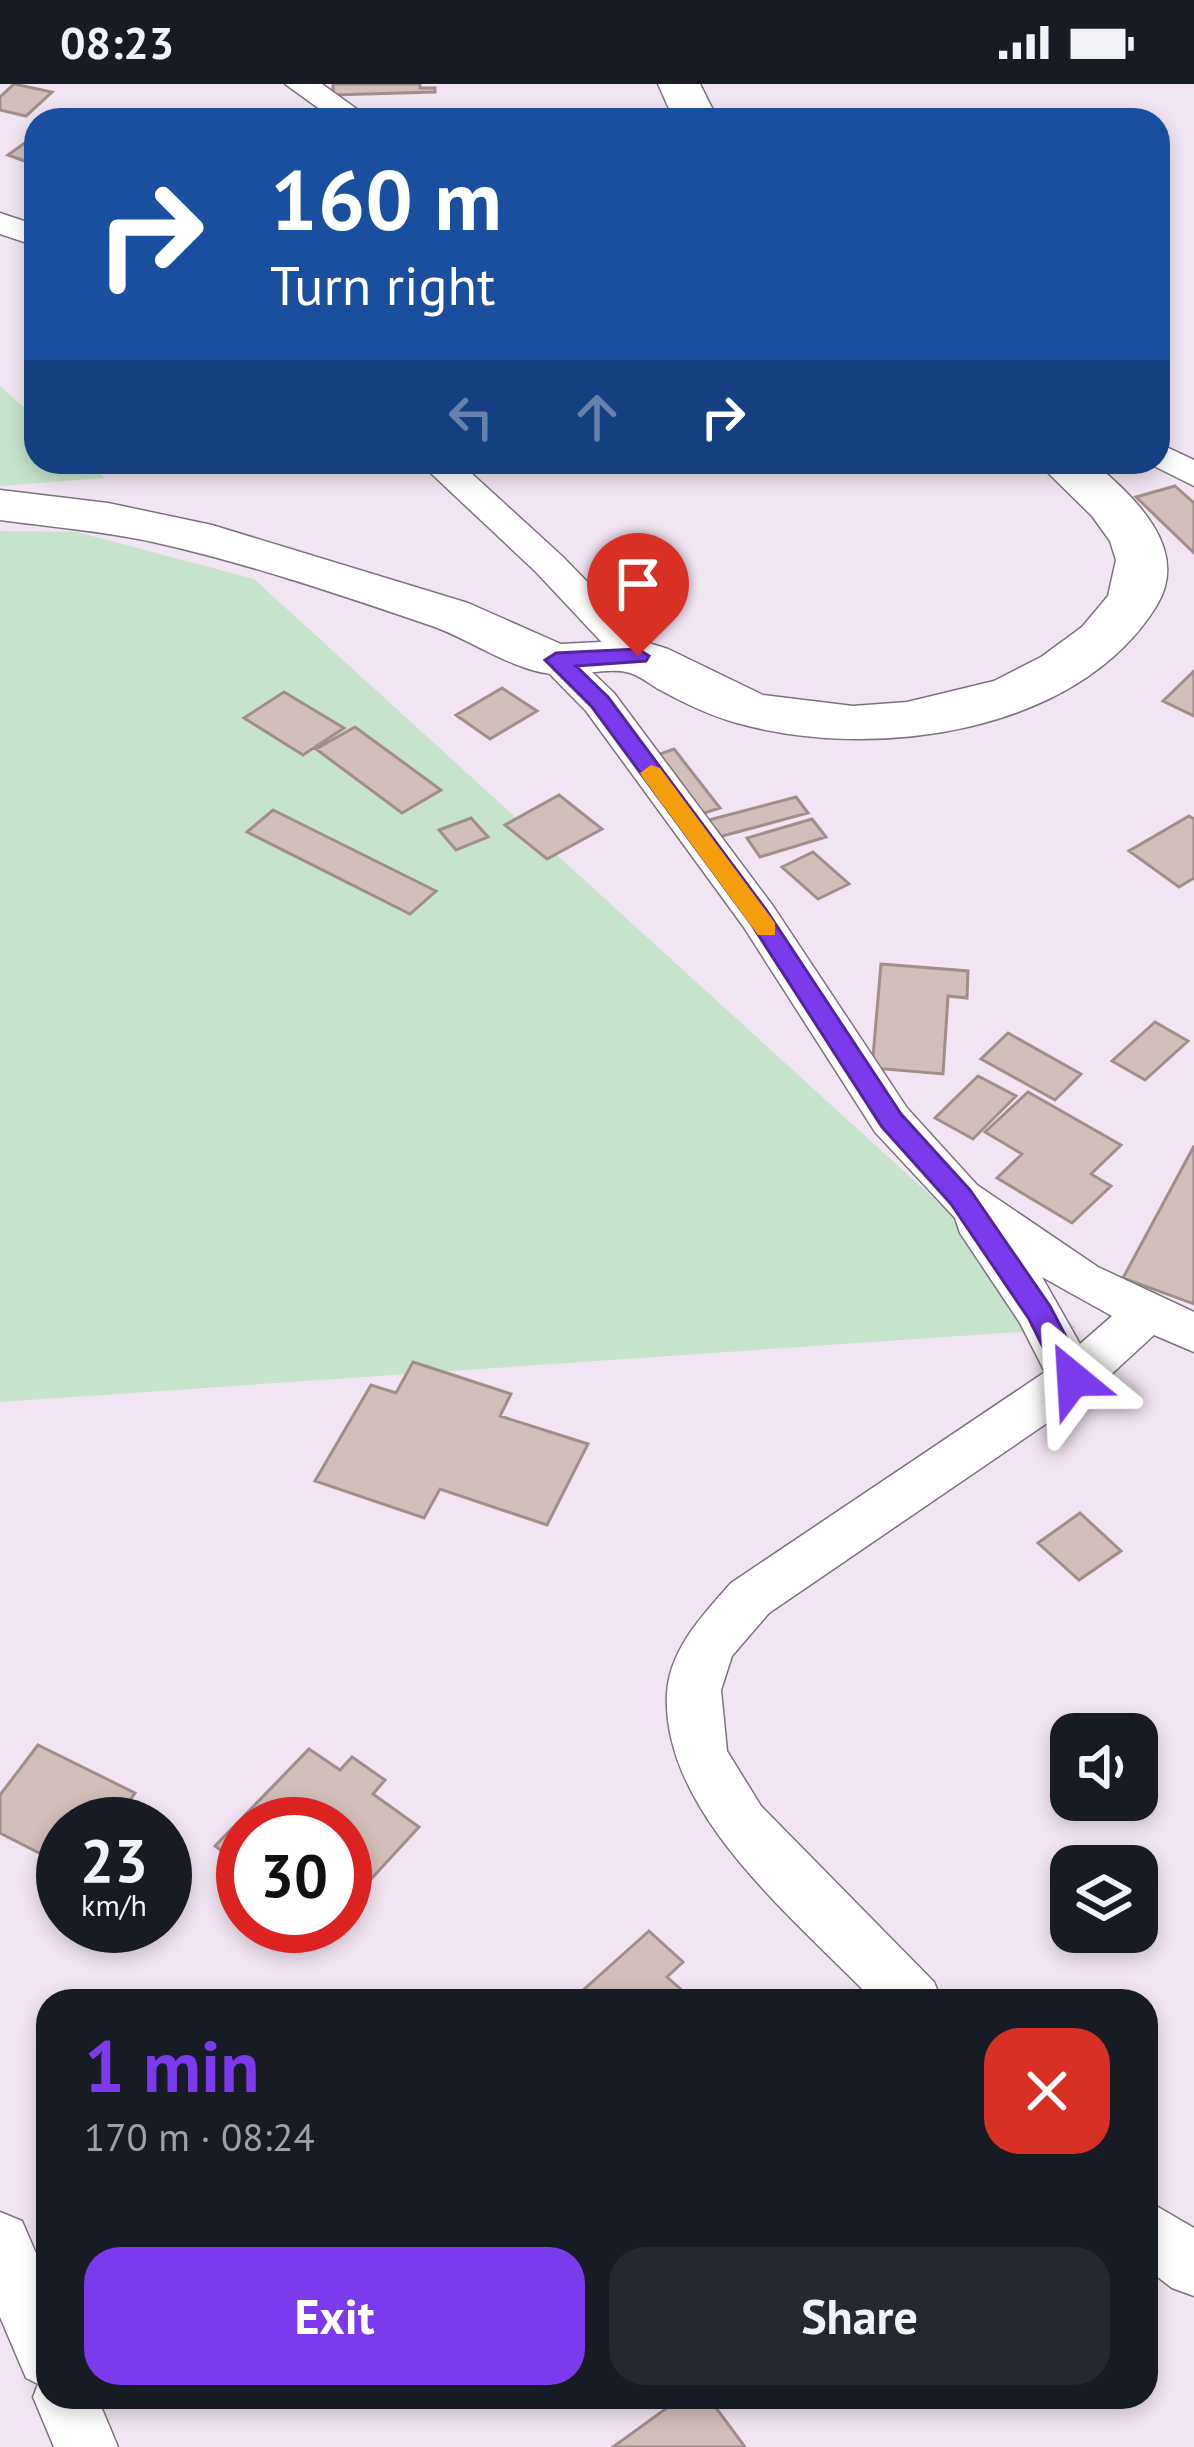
<!DOCTYPE html>
<html lang="en">
<head>
<meta charset="utf-8">
<style>
	body { margin:0; font-family:"PT Sans",sans-serif; background:#242831; color:#f1f3f6; height:100vh; display:flex; flex-direction:column; font-size:45px; white-space:nowrap }
	* { box-sizing:border-box; margin:0 }
	p { font-size:39px; color:#9ea1a6 }
	.icon { flex:none; width:66px; height:66px; fill:none; stroke:currentColor; stroke-width:2; stroke-linecap:round; stroke-linejoin:round }
	.map { position:relative; flex:1; overflow:hidden }
	.details { position:absolute; left:36px; top:1905px; width:1122px; height:420px; display:flex; flex-direction:column; background:#171b24; border-radius:36px; box-shadow:0 6px 18px #0003 }
	.details>* { flex:none }
	.top-card { position:absolute; left:24px; top:24px; width:1146px; height:366px; border-radius:36px; box-shadow:0 6px 18px #0003; background:#1a4fa0; color:#fff; overflow:hidden }
	.tools { position:absolute; left:1050px; top:1629px; display:grid; gap:24px }
	.tools a { display:grid; place-items:center; width:108px; height:108px; border-radius:24px; background:#171b24; box-shadow:0 6px 18px #0003; font-size:60px }
	.speed { position:absolute; left:36px; top:1713px; display:flex; gap:24px; font-size:60px; font-weight:700; text-align:center }
	.speed>* { display:grid; place-content:center; width:156px; height:156px; border-radius:50%; background:#171b24; box-shadow:0 6px 18px #0003; line-height:1 }
	.speed small { font-size:30px; font-weight:400 }
	.speed .limit { border:18px solid #d22; background:#fff; color:#111 }
	.pin { position:absolute; display:grid; place-items:center; width:102px; height:102px; color:#fff; margin:-123px -51px; border-radius:50% 50% 50% 0; rotate:-45deg; box-shadow:0 0 12px #0007 }
	.pin .icon { rotate:45deg }
	.me { position:absolute; width:132px; margin:-66px; rotate:333deg; stroke-linejoin:round; filter:drop-shadow(0 0 9px #0008) }
	.turn { display:flex; align-items:center; gap:42px; height:252px; padding:0 48px; font-size:54px }
	.turn .icon { width:156px; height:156px; stroke-width:2.5 }
	.turn b { display:block; font-size:84px; line-height:102px }
	.lanes { display:flex; align-items:center; height:114px; padding:0 48px; background:#0003; justify-content:center; gap:60px; direction:ltr }
	.lanes .off { opacity:.35 }
	.round { display:grid; place-items:center; flex:none; width:126px; height:126px; border-radius:36px; background:#242831 }
	.overview { display:flex; align-items:center; justify-content:space-between; height:204px; padding:0 48px }
	h1 { font-size:72px; font-weight:800; line-height:90px; color:#7c3aed }
	.primary-button { display:flex; gap:24px; margin-top:auto; padding:24px 48px }
	.primary-button a { flex:1; height:138px; border-radius:36px; background:#7c3aed; color:#fff; font-size:48px; font-weight:800; line-height:138px; text-align:center }
	.primary-button a+a { background:#242831; color:#f1f3f6 }
	.status { display:flex; justify-content:space-between; align-items:center; height:84px; padding:0 60px; background:#171b24; direction:ltr }
	.status svg { height:33px; fill:currentColor }
	.map>svg:first-child { display:block }
	.green { fill:#c6e3cb }
	.building { fill:#d2bebb; stroke:#a18e8b; stroke-width:3 }
	.lines { fill:none; stroke-linecap:round; stroke-linejoin:round }
	.street-casing { stroke:#7c717e; stroke-width:3 }
	.secondary-casing { stroke:#7c717e; stroke-width:3 }
	.street { fill:#fff; fill-rule:evenodd }
	.secondary { fill:#fff; fill-rule:evenodd }
	.route { fill:#7c3aed; stroke:#51269a; stroke-width:3 }
	.slow { fill:#f59e0b }
</style>
</head>
<body>
<div class="status"><b>08:23</b><svg viewBox="0 0 49 12"><path d="M0 12V9h3v3zM5 12V6h3v6zM10 12V3h3v9zM15 12V0h3v12zM26 1h20v11H26zM47 4h2v5h-2z"/></svg></div>
<div class="map">
<svg width="1194" height="2363" viewBox="0 0 1194 2363">
	<rect width="100%" height="100%" fill="#f2e5f3"/>
	<path class="green" d="M0,302L36,334V378H87L105,394L0,402Z
		M0,447L77,448L254,495L1076,1244L0,1318Z"/>
	<path class="building" d="M14,0L52,8L26,32L0,26V13Z
		M333,0H420V4H435V8L333,11Z
		M36,51V81L8,71Z
		M1175,402L1194,419V469L1136,413Z
		M1194,587V632L1163,617Z
		M502,604L537,627L490,655L456,631Z
		M284,608L344,644L303,671L244,634Z
		M355,643L441,706L402,729L316,665Z
		M674,665L720,724L695,732L649,674Z
		M559,711L602,745L547,775L505,741Z
		M796,713L808,729L715,754L705,737Z
		M273,726L436,807L410,830L247,748Z
		M1189,732L1194,735V794L1179,803L1129,767Z
		M471,734L488,753L456,766L439,746Z
		M812,735L826,753L760,773L747,754Z
		M813,768L849,800L818,815L782,783Z
		M881,880L968,887L967,914L948,912L943,990L872,984Z
		M1155,938L1188,957L1145,996L1112,977Z
		M1008,949L1081,990L1055,1016L981,975Z
		M978,992L1016,1012L973,1055L935,1034Z
		M1028,1008L1121,1061L1091,1090L1111,1102L1072,1139L997,1094L1022,1070L985,1048Z
		M1194,1062V1220L1123,1194Z
		M413,1278L511,1310L500,1332L588,1360L547,1441L440,1405L424,1434L315,1397L371,1301L396,1309Z
		M1080,1429L1121,1467L1079,1496L1038,1459Z
		M38,1661L135,1709L113,1740H63V1781L0,1749V1711Z
		M309,1665L340,1686L352,1673L385,1696L373,1710L419,1743L349,1819L345,1816V1740H243V1782L215,1762Z
		M649,1847L683,1878L667,1893L694,1917H571Z
		M682,2313H708L745,2363H613Z"/>
	<g class="lines">
		<g class="street-casing">
			<path id="street" d="M285,0H322L372,36H335Z
				M0,129L36,141V162L0,150Z
				M1158,359L1194,376V402L1146,378H1158Z
				M419,378H459L562,472L652,564L658,573L652,582H624L536,488Z
				M556,564L570,567L614,609L773,822L907,1024L977,1101L1098,1183L1194,1228V1268L1154,1251L1091,1309L769,1529L732,1572L721,1606L727,1667L761,1722L934,1898L942,1917H874C798,1837 661,1730 667,1609C670,1564 704,1530 731,1499L1045,1288L1020,1239L960,1149L955,1134L875,1048L743,842L586,627L536,576L542,567ZM1042,1193L1112,1232L1080,1260Z
				M1146,2116L1194,2144V2212L1172,2204L1146,2184Z
				M0,2128L22,2137L48,2197V2313H97L118,2363H54L33,2313L38,2300L26,2294L0,2233Z"/>
		</g>
		<g class="secondary-casing">
			<path id="secondary" d="M658,0H700L718,36H674Z
				M1037,378H1093C1133,412 1191,464 1157,521C1078,651 871,677 737,639C711,632 686,620 662,607C652,602 641,592 630,589C605,581 570,598 532,586C497,576 466,554 432,542C341,511 247,479 153,458C103,447 51,443 0,436V406L108,419L212,441L468,519L561,560L639,556L668,565L763,611L853,622L907,618L994,597L1041,573L1082,543L1108,512L1116,476L1110,457L1092,432Z"/>
		</g>
		<use href="#street" class="street"/>
		<use href="#secondary" class="secondary"/>
	</g>
	<path class="route" d="M638,565L649,572L646,577L576,582L608,613L767,827L901,1030L970,1106L1050,1222L1088,1295L1083,1303H1063L1029,1235L951,1120L882,1043L750,838L592,623L545,576L556,569Z"/>
	<path class="slow" d="M651,681L660,684L775,839V851H758L643,694L640,689Z"/>
</svg>
<div class="tools">
<a><svg class="icon" aria-label="sound" viewBox="0 0 24 24"><path d="M4 9h4l5-4v14l-5-4H4zM17 9q2 3 0 6"/></svg></a>
<a><svg class="icon" aria-label="layers" viewBox="0 0 24 24"><path d="M12 4l9 5-9 5-9-5zM3 14l9 5 9-5"/></svg></a>
</div>
<div class="speed"><div>23<small>km/h</small></div><div class="limit">30</div></div>
<div class="pin" style="left:638px;top:572px;background:#d93025"><svg class="icon" aria-label="arrive" viewBox="0 0 24 24"><path d="M6 21V4h12l-3 4 3 4H6"/></svg></div>
<svg class="me" style="left:1073px;top:1295px" viewBox="-20 -20 40 40"><path d="M0-17L14 15 0 8-14 15z" fill="#7c3aed" stroke="#fff" stroke-width="4"/></svg>
<div class="top-card">
<div class="turn"><svg class="icon" aria-label="right" viewBox="0 0 24 24"><path d="M7 20v-9h11M14 6l5 5-5 5"/></svg><div><b>160 m</b>Turn right</div></div>
<div class="lanes"><svg class="icon off" aria-label="left" viewBox="0 0 24 24"><path d="M17 20v-9H6M10 6l-5 5 5 5"/></svg><svg class="icon off" aria-label="ahead" viewBox="0 0 24 24"><path d="M12 20V5M6 11l6-6 6 6"/></svg><svg class="icon" aria-label="right" viewBox="0 0 24 24"><path d="M7 20v-9h11M14 6l5 5-5 5"/></svg></div>
</div>
<section class="details">
<div class="overview"><div><h1>1 min</h1><p>170 m · 08:24</p></div><a class="round" style="background:#d93025;color:#fff"><svg class="icon" aria-label="close" viewBox="0 0 24 24"><path d="M6 6l12 12M18 6L6 18"/></svg></a></div>
<div class="primary-button"><a>Exit</a><a>Share</a></div>
</section>
</div>
</body>
</html>
